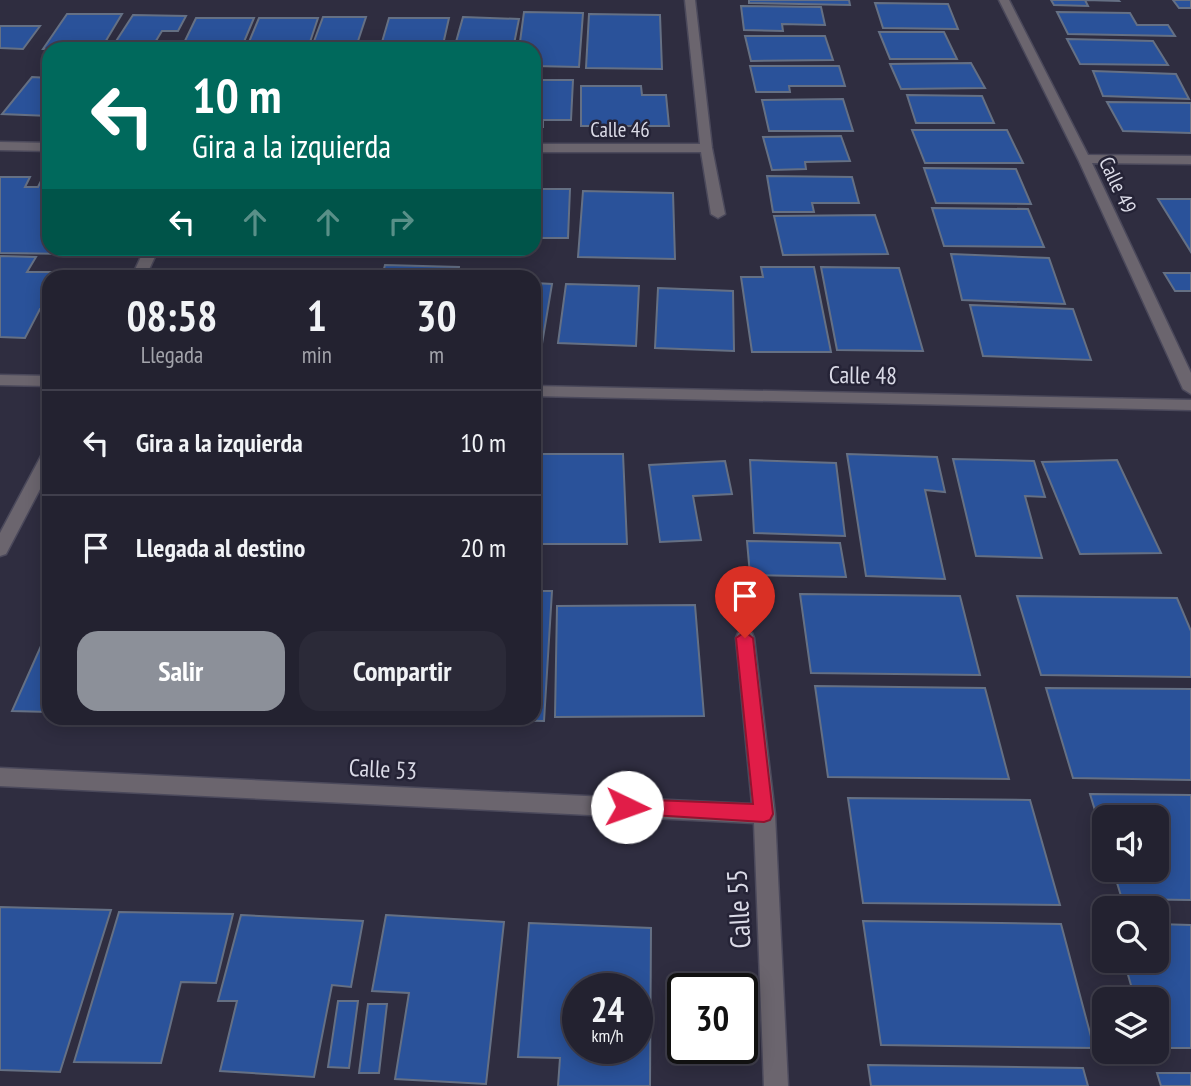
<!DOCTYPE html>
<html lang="es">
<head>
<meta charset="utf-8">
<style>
	body { margin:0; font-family:"PT Sans Narrow",sans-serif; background:#2b2a38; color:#f1f3f6; height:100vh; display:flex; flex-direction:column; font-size:26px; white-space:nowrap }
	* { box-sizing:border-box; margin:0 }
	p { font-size:23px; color:#a3a4ab }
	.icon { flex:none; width:38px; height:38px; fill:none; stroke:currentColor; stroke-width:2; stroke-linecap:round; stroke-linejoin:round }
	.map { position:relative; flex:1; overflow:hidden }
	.panel { position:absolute; left:42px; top:270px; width:499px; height:455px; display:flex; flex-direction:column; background:#232230; border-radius:21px; box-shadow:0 4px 18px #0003,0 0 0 2px #403f4c }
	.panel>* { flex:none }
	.top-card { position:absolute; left:42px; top:42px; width:499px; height:214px; border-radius:21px; box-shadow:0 4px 18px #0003,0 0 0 2px #403f4c; background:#00695c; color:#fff; overflow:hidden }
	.buttons { position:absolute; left:1092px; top:805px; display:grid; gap:14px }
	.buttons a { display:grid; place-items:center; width:77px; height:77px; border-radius:14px; background:#232230; box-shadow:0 4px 18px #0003,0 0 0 2px #403f4c; font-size:35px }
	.speed { position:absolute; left:562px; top:973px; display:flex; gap:14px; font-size:35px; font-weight:700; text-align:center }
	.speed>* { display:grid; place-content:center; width:91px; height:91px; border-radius:50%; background:#232230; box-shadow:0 4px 18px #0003,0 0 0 2px #403f4c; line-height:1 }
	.speed small { font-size:18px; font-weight:400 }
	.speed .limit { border:4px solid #111; border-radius:10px; background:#fff; color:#111 }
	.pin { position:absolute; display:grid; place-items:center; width:60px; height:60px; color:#fff; margin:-72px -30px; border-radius:50% 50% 50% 0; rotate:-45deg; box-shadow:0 0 7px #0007 }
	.pin .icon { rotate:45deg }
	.me { position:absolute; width:77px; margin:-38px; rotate:93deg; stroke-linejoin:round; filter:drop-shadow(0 0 5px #0008) }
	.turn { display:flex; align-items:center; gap:24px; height:147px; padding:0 35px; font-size:32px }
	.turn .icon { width:91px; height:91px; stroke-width:2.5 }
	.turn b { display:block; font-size:49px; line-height:60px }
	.lanes { display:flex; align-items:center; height:66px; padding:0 35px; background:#0003; justify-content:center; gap:35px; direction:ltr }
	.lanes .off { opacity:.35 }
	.eta { display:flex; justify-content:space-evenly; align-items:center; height:119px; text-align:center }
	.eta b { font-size:42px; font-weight:600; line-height:49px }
	.primary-button { display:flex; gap:14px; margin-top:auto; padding:14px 35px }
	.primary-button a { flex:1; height:80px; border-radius:21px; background:#8c9099; color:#fff; font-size:28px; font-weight:600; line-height:80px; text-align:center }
	.primary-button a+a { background:#2b2a38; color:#f1f3f6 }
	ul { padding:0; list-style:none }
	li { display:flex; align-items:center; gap:21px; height:105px; padding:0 35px; border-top:2px solid #403f4c }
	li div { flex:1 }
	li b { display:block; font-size:26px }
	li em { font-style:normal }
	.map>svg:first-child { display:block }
	.building { fill:#2a529a; stroke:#657084; stroke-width:2; fill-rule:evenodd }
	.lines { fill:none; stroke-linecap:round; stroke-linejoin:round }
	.minor-casing { stroke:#4b495b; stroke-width:3 }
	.minor { fill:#6b656e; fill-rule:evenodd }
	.route { fill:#e11d48; stroke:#92132f; stroke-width:2 }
	.labels { text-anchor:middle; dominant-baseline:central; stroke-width:5; stroke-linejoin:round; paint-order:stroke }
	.far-street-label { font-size:21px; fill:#dbdbe7; stroke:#252336 }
	.street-label { font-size:24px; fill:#dbdbe7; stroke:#252336 }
	.near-street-label { font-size:28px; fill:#dbdbe7; stroke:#252336 }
</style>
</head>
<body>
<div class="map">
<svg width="1191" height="1086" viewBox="0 0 1191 1086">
	<rect width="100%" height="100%" fill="#2f2d40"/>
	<path class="building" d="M749,0H849L850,5L749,3Z
		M1051,0H1118L1119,1L1085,0L1088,6L1054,5Z
		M1173,0H1191V8H1179Z
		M875,3L948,4L958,29L883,28Z
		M741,6L821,7L825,25L782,24L783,31L744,30Z
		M524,12L583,13L579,67L534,66V49H519Z
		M1057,12L1130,13L1137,25H1168L1175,36L1068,34Z
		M67,14H122L101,49H43Z
		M589,14L660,15L662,69L586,68Z
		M133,15L186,16L178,31H162L151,49H111Z
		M323,17H366L357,44H313Z
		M463,17L519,19L513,49H454Z
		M196,18H254L241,49H181Z
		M259,18H318L308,48L246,49Z
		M389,18H449L442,49H380Z
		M0,26H40L23,49L0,48Z
		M879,32H944L957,59H890Z
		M745,36H825L833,60L751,61Z
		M1067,39L1153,41L1168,65L1080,64Z
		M971,63L985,88L901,89L890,64Z
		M750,66H839L845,86H789L790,92H756Z
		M1093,71L1176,74L1189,99L1103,96Z
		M32,77L49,78V116L2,114Z
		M534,80H573L571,120H543V127H534Z
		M581,86H641L642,95H666L669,126H581Z
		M907,95L982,96L994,123H916Z
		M843,99L853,131H769L762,100Z
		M1107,102L1191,103V133L1123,131Z
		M912,130H1007L1023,163H925Z
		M841,136L850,161L805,162L806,169L772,170L763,137Z
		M924,168L1016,169L1031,204L936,203Z
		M767,176L852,177L859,203H812L814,212H773Z
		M0,177H30L25,187H38L42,179H49V248H76L73,254L0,253Z
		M534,189H570L568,238H534Z
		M583,191L673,193L675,259L578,257Z
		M1158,199H1191V252Z
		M932,208L1028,209L1044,247L944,246Z
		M875,215L888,254L783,255L774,216Z
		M951,254L1049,258L1065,304L962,300Z
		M0,256L36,257L27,272H77L75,276H49V309H40L25,338L0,337Z
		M385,265L459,267L458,276H382Z
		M761,267H814L831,352H752L741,277H763Z
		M821,267L899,268L923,351L837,350Z
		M1164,273H1191V291H1175Z
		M534,283L552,284L542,344L534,343Z
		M566,284L639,286L636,346L558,343Z
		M658,288L733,291L734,351L655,348Z
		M970,305L1073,309L1091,360L983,356Z
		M536,454H623L627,544H534Z
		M847,454L937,457L945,492L925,490L945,579L866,576Z
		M953,459L1034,461L1045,497L1025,496L1042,558L976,556Z
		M750,460L836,463L845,536L754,533Z
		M1117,460L1161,553L1080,554L1042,462Z
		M725,461L732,494L693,496L701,540L660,542L649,465Z
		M747,541L840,543L846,577L750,575Z
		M534,591H552L544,721L443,719L534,718Z
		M800,594L960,596L980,675L811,673Z
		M1017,596L1177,598L1191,631V677L1041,675Z
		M695,605L704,716L555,717L557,606Z
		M49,628V712L12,711Z
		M815,686L985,688L1009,779L828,777Z
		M1046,688L1191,689V780L1073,778Z
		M303,718H403L402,724L302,721Z
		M1090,794L1191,795V900L1122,899L1113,870H1157V817H1104V840Z
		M848,798L1030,800L1060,905L863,903Z
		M0,907L111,910L60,1072L0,1070Z
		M119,912L233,914L216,983L181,982L161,1063L74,1062Z
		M241,915L363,921L351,987L332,985L314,1077L220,1071L237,1001H218Z
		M386,915L504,922L486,1084L395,1079L409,993L372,991Z
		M863,921L1061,924L1094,1048L881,1045Z
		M529,923L651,928L650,1086H558L560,1058L518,1057ZM578,989H637V1048H578Z
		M1157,924L1191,925V1048H1157V999H1135L1124,961H1157Z
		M338,1001H358L349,1068L328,1067Z
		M368,1004H387L379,1073H359Z
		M868,1065L1083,1068L1088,1086H871Z
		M1157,1073H1191V1086H1161Z"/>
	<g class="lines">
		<g class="minor-casing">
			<path id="minor" d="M685,0H695L712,148L725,214L718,218L711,214L701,152H534V144H700Z
				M999,0H1009L1088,155L1191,156V164L1092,163L1191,373V394L1183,389L1078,159Z
				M0,142L49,143V151L0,150Z
				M145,248H159L146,276H132Z
				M0,375L49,376V386L0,385Z
				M534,386L1191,400V410L534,396Z
				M49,450V472L6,554L0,556V533L41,456Z
				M745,631L752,633L754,638L775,814L788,1086H764L754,823L0,786V768L752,804L736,638L738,633Z"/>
		</g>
		<use href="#minor" class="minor"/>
	</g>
	<path class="route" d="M745,632L753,638L773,814L770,820L764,822L620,813L618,807L620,801L627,799L753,804L736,638Z"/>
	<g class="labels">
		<g class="far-street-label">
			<text x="620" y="129">Calle 46</text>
			<text transform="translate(1118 185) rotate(65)">Calle 49</text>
		</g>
		<g class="street-label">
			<text transform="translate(863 375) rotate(1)">Calle 48</text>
			<text transform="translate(383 769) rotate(3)">Calle 53</text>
		</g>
		<g class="near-street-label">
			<text transform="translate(738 909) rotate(-93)">Calle 55</text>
		</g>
	</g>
</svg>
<div class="buttons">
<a><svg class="icon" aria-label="sound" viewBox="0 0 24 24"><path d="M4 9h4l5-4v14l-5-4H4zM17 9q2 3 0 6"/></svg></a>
<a><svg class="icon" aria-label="search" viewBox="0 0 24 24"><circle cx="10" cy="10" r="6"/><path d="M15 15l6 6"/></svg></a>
<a><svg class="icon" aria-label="layers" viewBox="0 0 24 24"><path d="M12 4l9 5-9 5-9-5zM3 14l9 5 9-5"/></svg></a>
</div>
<div class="speed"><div>24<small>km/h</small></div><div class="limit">30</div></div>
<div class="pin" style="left:745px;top:638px;background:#d93025"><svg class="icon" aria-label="arrive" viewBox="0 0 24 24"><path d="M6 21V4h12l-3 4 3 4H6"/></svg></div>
<svg class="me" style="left:627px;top:807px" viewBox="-20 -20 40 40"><circle r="19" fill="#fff"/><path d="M0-13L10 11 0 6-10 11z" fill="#e11d48"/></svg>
<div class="top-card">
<div class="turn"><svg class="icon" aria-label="left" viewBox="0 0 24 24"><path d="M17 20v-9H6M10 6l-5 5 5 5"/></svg><div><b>10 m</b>Gira a la izquierda</div></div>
<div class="lanes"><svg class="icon" aria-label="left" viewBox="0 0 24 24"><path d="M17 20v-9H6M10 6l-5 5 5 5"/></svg><svg class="icon off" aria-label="ahead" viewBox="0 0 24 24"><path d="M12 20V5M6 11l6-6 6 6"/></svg><svg class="icon off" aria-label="ahead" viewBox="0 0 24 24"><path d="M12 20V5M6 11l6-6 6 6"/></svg><svg class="icon off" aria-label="right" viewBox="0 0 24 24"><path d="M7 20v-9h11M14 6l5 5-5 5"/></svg></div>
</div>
<section class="panel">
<div class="eta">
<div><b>08:58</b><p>Llegada</p></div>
<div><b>1</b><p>min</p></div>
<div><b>30</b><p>m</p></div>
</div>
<ul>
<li><svg class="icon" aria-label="left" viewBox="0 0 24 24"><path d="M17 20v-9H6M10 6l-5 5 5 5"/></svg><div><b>Gira a la izquierda</b></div><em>10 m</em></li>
<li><svg class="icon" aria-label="arrive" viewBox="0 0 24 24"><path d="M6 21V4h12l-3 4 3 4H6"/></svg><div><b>Llegada al destino</b></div><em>20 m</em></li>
</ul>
<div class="primary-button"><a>Salir</a><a>Compartir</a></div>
</section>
</div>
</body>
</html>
